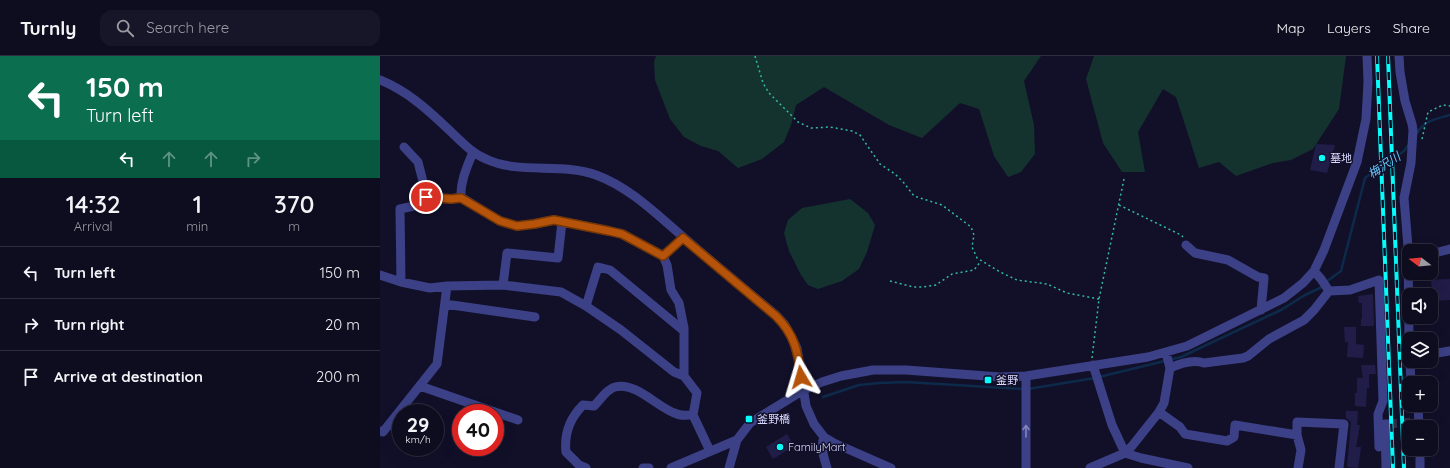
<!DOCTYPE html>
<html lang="en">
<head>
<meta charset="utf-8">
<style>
	body { margin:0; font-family:Quicksand,"Noto Sans JP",sans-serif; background:#171528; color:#f1f3f6; height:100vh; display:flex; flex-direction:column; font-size:15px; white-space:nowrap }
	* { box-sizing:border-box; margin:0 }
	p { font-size:13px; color:#9b9ba4 }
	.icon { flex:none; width:22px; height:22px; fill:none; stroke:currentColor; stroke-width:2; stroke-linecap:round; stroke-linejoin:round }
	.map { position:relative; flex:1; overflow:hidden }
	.sheet { display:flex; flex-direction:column; background:#0e0c1f; width:380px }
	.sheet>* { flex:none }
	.top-card { background:#0b6e4f; color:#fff; overflow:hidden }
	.needle { width:26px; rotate:286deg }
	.buttons { position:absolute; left:1022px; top:188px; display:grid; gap:8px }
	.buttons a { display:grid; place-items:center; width:36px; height:36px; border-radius:8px; background:#0e0c1f; box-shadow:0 4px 16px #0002,0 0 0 1px #2e2c3d; font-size:20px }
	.speed { position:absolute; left:12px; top:348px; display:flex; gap:8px; font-size:20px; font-weight:700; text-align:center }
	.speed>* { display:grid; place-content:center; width:52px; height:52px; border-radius:50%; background:#0e0c1f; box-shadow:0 4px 16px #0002,0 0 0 1px #2e2c3d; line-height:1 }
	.speed small { font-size:10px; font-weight:400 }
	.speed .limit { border:6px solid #d22; background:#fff; color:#111 }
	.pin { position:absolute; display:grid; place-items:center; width:34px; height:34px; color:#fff; margin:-17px; border:2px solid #fff; border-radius:50%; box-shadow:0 1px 4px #0007 }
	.me { position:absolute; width:44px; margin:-22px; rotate:353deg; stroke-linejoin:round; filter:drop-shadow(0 0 3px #0008) }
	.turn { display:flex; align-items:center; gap:14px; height:84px; padding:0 20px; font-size:18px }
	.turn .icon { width:52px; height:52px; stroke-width:2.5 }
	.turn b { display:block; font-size:28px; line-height:34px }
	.lanes { display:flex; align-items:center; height:38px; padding:0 20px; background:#0003; justify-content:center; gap:20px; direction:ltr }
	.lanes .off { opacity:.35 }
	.eta { display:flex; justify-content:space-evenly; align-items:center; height:68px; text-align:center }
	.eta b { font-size:24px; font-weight:600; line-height:28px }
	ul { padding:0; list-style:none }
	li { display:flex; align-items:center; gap:12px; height:52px; padding:0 20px; border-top:1px solid #2e2c3d }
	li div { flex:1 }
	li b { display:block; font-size:15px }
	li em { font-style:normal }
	header { display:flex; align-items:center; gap:24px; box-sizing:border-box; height:56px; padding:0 20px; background:#0e0c1f; border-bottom:1px solid #2e2c3d }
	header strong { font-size:19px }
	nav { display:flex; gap:22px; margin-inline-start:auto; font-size:14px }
	.search { width:280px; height:36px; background:#171528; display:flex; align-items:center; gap:10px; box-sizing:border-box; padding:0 14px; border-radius:12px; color:#9b9ba4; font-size:15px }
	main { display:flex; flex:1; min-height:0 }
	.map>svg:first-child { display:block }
	.green { fill:#14332e }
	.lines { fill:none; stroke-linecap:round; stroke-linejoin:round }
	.stream { stroke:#0d2a4b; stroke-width:2.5 }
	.building { fill:#211d49 }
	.minor-tunnel { stroke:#302e49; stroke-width:9; stroke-dasharray:9 4.5; stroke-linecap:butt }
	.path { stroke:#32baa3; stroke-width:1.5; stroke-dasharray:2 3; stroke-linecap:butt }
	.minor { stroke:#3c4187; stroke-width:9 }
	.rail-casing { stroke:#07fcfa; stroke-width:4 }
	.rail { stroke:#121029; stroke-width:2.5; stroke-dasharray:8; stroke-linecap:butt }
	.oneway { stroke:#8385bd }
	.route-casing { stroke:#753606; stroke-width:10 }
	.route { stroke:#b45309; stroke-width:7 }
	.poi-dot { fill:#07fcfa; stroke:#121029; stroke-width:1.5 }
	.labels { text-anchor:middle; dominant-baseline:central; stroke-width:3; stroke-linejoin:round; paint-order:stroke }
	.poi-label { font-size:11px; fill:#d9d9ff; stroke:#121029; text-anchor:start }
	.water-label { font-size:12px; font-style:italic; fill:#68c8fd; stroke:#121029 }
</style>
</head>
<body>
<header>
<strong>Turnly</strong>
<div class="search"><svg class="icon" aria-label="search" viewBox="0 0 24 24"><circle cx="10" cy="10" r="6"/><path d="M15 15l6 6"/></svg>Search here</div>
<nav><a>Map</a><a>Layers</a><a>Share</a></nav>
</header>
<main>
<section class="sheet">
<div class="top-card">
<div class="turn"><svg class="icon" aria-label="left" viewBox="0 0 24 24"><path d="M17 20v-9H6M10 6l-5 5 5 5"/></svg><div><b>150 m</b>Turn left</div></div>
<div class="lanes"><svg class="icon" aria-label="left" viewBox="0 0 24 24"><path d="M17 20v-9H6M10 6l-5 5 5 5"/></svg><svg class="icon off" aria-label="ahead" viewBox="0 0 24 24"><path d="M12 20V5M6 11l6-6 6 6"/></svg><svg class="icon off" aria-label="ahead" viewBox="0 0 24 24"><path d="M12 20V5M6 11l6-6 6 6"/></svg><svg class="icon off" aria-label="right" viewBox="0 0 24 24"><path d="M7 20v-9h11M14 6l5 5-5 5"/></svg></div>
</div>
<div class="eta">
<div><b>14:32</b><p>Arrival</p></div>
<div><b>1</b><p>min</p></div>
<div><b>370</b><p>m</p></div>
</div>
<ul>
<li><svg class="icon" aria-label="left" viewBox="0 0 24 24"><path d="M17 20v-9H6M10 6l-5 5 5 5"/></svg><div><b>Turn left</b></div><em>150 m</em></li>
<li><svg class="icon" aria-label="right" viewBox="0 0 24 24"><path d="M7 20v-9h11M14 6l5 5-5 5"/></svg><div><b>Turn right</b></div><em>20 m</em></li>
<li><svg class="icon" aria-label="arrive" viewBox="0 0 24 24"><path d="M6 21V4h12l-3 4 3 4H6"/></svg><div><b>Arrive at destination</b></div><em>200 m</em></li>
</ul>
</section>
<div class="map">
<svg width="1070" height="412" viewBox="0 0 1070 412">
	<rect width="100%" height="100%" fill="#121029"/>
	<path class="green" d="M276,0H661L644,25L654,69L655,98L641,116L628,121L614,100L599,53L580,47L542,82L509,69L444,31L416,49L411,69L404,86L382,103L358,112L338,95L321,90L304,81L290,63L275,24L274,6Z
		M714,0H966L959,53L933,93L911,104L893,107L856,120L839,106L819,112L796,41L783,33L758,76L765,116H742L723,87L706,23Z
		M470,143L488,157L495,169L487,196L479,213L462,225L438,233L428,229L421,219L409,195L404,177L408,164L422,152Z"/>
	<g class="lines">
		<path class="stream" d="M1037,77C1045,64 1056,63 1070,59
			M946,226L961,215L985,122L1024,95L1029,88
			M719,321L801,301L901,254L925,239L940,232L943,229
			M648,333L715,322
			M443,341L479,329L499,327L526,326L644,333"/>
	</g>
	<path class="building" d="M936,88L955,89L947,117L930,114Z
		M1070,223V244L1053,245L1051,224Z
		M993,238L994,270H981V263H982V247H979L978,240Z
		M964,271H976V288L984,289L983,302L967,301L968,286H965Z
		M981,309H995L996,318H989V332H987L986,351L975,350V337H977V322H983Z
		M966,355H978L977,369H980L976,391H981L978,412L967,411L971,366L966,362Z
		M407,378L414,390L393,403L386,391Z"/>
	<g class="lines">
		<path class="minor-tunnel" d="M1008,368L1032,366"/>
		<path class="path" d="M375,0L383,27L389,37L418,66L431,72L450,71L472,75L480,79L500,108L515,118L524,127L534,140L562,149L591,171L594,179L592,191L597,202L620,216L637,224L667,228L687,237L719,243
			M1042,83L1048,56L1063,49L1070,50
			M739,149L801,179L803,181
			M510,225L533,231H543L556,229L572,218L594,214L601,205
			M712,302L719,243L744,123"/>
		<path class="minor" d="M1019,0L1020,16L1025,45L1032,68L1033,74L1031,107L1024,142L1028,191L1029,283
			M0,24C27,35 47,53 68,73C80,84 91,97 106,103C140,119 181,106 216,119C249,131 275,157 302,180C333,207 365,233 397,260L405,269L417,292L426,350L434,368L444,381L454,387L511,412
			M47,141L71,143L81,141L120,165L137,170L154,168L174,164L229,175L242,178L283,200L287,209L291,234L299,247L304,272V320
			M81,141C80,126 87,111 93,96
			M806,189L815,197L848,204L878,221L884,222L881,254
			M1051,198L1070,193
			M283,200L303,182
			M934,215L941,223L949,235L970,234L999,224L1003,345L998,358L999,391
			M0,219L21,226L50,232L67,230L123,229L181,236L206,250L241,274L294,316L304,320L317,337L313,359L330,395
			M21,226L20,153L43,148L47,141L38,106L24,91
			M123,229L127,197L178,202L182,166
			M65,248L155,261
			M206,250L218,211L230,214L304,275
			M1051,298L1070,295
			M1030,305L1031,327
			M713,309L732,369L745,397L761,402L808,412
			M790,312C801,307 813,303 824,307L863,302L868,300L889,283L924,264L934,254L949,235
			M646,320V412
			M40,330L138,364
			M1038,349L1039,371
			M779,356L800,371L805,378L847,385L854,381L855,369L917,379
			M0,375L3,376L57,308L67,230
			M444,381C440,391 444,402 447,412
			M1040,393V412
			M206,412L199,409L186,396C184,378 190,362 203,349L214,350C220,344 227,333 235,331C256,325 280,354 297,358C302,360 308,359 313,359
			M263,412H269
			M291,412L357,384
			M349,412L357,384L370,367L422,335L442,326L461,320L493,314H526L620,321L646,320L768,301L807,290L904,242L923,227L934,215L944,194L977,106L986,63L988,26L987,0
			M710,412L745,397L752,390L779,356L784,347L790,312L786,297
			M918,412L921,394L917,379V366L964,368L959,412
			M1006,412L1005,368H1008"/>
		<g class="rail-casing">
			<path id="rail" d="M997,0L1013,412
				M1008,0L1024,412"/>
		</g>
		<use href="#rail" class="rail"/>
	</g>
	<defs><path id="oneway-shaft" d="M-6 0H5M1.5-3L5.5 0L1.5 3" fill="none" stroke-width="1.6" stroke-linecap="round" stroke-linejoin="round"/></defs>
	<use class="oneway" href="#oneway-shaft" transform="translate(646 375) rotate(-90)"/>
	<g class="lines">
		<g class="route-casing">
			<path id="route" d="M46,141L71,143L81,142L120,165L137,170L154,168L174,164L229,175L242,178L283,200L303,182L396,260C415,279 418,296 421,321"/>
		</g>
		<use href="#route" class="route"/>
	</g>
	<g class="poi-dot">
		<circle cx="942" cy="102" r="4"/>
		<rect x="604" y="320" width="8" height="8" rx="2"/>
		<rect x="365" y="359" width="8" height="8" rx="2"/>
		<circle cx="400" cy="391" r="4"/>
	</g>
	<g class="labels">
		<g class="poi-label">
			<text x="950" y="102">墓地</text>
			<text x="616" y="324">釜野</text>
			<text x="377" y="363">釜野橋</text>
			<text x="408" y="391">FamilyMart</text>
		</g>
		<g class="water-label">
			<text transform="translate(1004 109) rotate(-34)">梅沢川</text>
		</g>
	</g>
</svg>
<div class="buttons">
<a><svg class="needle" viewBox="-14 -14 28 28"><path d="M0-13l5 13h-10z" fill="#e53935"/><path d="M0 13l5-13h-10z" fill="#9b9ba4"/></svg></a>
<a><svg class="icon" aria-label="sound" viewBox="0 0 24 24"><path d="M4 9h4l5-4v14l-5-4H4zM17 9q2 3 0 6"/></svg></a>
<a><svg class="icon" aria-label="layers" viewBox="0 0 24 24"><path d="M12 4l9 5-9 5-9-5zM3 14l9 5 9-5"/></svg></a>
<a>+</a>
<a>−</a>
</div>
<div class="speed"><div>29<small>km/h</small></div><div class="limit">40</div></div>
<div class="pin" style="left:46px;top:141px;background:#d93025"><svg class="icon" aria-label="arrive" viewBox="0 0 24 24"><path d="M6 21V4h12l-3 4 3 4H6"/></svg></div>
<svg class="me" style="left:421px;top:321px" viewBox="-20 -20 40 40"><path d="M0-17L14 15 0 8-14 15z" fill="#b45309" stroke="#fff" stroke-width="4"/></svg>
</div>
</main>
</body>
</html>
